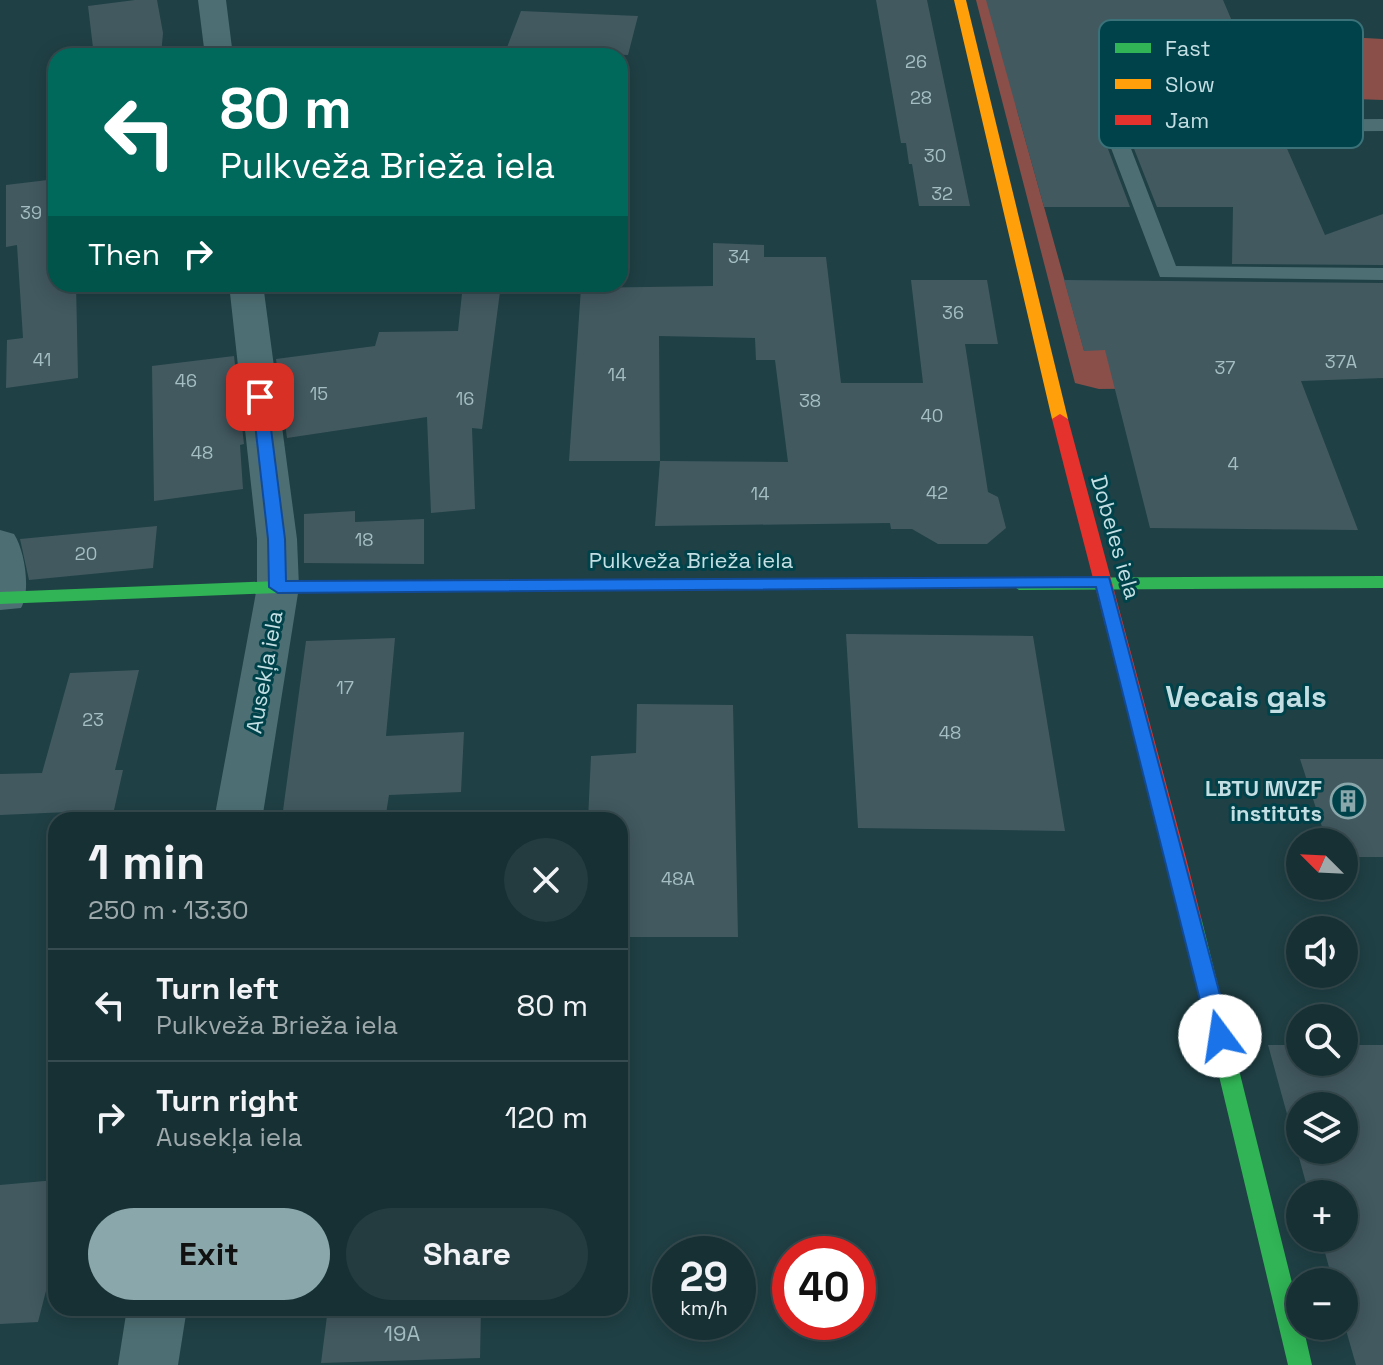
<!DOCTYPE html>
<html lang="en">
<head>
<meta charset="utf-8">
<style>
	body { margin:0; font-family:"Space Grotesk",sans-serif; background:#243c40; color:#f1f3f6; height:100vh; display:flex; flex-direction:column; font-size:30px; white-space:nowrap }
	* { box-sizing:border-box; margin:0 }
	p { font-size:26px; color:#9ea9ac }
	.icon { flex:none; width:44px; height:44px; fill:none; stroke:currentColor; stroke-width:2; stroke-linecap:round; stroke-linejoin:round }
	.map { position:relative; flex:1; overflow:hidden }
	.sheet { position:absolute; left:48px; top:812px; width:580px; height:504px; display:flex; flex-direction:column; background:#173034; border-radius:24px; box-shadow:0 4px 20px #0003,0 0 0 2px #364b4f }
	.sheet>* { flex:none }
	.guide { position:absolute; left:48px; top:48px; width:580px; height:244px; border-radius:24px; box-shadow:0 4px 20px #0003,0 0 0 2px #364b4f; background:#00695c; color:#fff; overflow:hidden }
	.needle { width:52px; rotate:294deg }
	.tools { position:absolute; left:1286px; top:828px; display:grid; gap:16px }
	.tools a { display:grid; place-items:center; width:72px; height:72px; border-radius:50%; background:#173034; box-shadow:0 4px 20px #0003,0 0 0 2px #364b4f; font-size:40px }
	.speed { position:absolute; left:652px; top:1236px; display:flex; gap:16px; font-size:40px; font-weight:700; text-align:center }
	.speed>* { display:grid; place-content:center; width:104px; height:104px; border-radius:50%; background:#173034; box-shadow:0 4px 20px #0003,0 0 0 2px #364b4f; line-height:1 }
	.speed small { font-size:20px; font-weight:400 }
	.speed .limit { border:12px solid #d22; background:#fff; color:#111 }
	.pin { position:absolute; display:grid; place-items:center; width:68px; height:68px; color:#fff; margin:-34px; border-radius:16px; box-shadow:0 4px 12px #0006 }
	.me { position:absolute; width:88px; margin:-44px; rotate:346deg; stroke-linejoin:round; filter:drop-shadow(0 0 6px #0008) }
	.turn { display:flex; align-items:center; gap:28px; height:168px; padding:0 40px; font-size:36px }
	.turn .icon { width:104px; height:104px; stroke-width:2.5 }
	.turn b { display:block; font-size:56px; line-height:68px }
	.then { display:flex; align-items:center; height:76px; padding:0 40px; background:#0003; gap:16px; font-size:30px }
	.round { display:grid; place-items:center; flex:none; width:84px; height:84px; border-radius:42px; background:#243c40 }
	.summary { display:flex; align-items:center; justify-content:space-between; height:136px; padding:0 40px }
	h1 { font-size:48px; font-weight:800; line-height:60px }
	.cta { display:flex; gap:16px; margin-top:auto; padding:16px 40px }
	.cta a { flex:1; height:92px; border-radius:48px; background:#8aa7ac; color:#111; font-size:32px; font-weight:800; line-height:92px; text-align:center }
	.cta a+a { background:#243c40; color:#f1f3f6 }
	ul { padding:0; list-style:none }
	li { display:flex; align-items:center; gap:24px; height:112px; padding:0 40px; border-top:2px solid #364b4f }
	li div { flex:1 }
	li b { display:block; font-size:30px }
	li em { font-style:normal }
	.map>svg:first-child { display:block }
	.green { fill:#8a4f48 }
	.building { fill:#425960; fill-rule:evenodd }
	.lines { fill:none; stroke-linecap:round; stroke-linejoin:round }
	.lane { fill:#4d6f74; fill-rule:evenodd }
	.street { fill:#4d6f74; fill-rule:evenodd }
	.fast { fill:#30b455; fill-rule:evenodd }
	.slow { fill:#ff9f0a; fill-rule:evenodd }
	.jam { fill:#e5322d; fill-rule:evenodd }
	.route { fill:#1a73e8; stroke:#114b97; stroke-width:2 }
	.labels { text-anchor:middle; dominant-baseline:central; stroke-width:6; stroke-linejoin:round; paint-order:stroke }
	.number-label { font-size:18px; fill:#a4bec3 }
	.street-label { font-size:22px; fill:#c4dfe4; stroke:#00424a }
	.poi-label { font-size:22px; font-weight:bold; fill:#c4dfe4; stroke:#00424a; text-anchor:end }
	.near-number-label { font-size:22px; fill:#a4bec3 }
	.district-label { font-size:30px; font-weight:bold; fill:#c4dfe4; stroke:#00424a }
	.key { fill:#00424a; stroke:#3b7178; stroke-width:2 }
	.key-label { font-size:22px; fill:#c4dfe4 }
</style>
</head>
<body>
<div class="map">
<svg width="1383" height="1365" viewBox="0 0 1383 1365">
	<rect width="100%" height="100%" fill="#1f4045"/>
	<path class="green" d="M976,0H1002L1017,110L1084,350L1164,348L1182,388L1099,389L1075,383Z
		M1274,33L1383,39V100L1298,97Z"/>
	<path class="building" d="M135,0H157L163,33L161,56H94L88,6Z
		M876,0H927L970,206H919L912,164H909L906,143H901Z
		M986,0H1223L1273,117L1111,118L1100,128L1130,207H1044Z
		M521,11L638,16L628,55L506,50Z
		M1281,135L1325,235L1383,214V265L1232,264L1233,207H1157L1129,136Z
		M56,179V284H76L78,378L6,388L7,340L23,338L17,245L6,247V185Z
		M713,243L764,245V257H826L841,383H923L911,280H987L998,344H965L988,492L998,497L1006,528L987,544H938L912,529H891L890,523L655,526L660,461H569L581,288L713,286ZM659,336L755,338L756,360H775L788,462L660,461Z
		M1064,280L1383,283V378L1301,381L1358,530L1150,528L1105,350L1084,351Z
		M463,284H501L482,429L472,428L475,509L431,513L427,417L287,438L276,359L375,346L379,332L458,331Z
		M234,356L244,444L240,445L243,489L154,501L152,366Z
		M355,511V522L424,519V564L304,563V514Z
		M157,526L153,568L29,580L20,539Z
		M846,634L1033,636L1065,831L858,828Z
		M395,638L386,736L464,732L461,792L389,795L386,814L282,818L306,641Z
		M139,670L115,770H123L114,810L0,815V774L42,773L70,673Z
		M637,704L733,705L738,937H620V820H588L591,756L636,753Z
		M1300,759H1383V857H1344V842H1327Z
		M1268,1045H1300V1062H1344V1045H1383V1365H1356L1344,1323V1282H1333L1321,1238H1344V1194H1309ZM1300,1106H1344V1150H1300Z
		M56,1180V1252L38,1322L0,1324V1185Z
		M328,1308H481L480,1358L321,1363Z"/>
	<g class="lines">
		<path class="lane" d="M1383,119V131L1125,133L1176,266L1383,268V280L1160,277L1103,127L1113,121Z"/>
		<path class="street" d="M198,0H226L233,56H205Z
			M229,284H263L297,539L299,587L262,820H214L257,587V539Z
			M0,530L14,534C25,551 31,591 21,608L0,610Z
			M127,1308H187L178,1365H118Z"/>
		<path class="fast" d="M1383,576V588L1019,590L1010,584L1019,578Z
			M439,580L445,582L448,586L445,590L278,593L0,604V592L278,581Z
			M1192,913L1199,915L1202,921L1300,1315V1326H1303L1312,1365H1288L1182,921L1185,915Z"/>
		<path class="slow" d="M954,0H966L1068,419L1065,422H1055L1052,419Z
			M1019,578L1028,584L1025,588L439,592L430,586L439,580Z"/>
		<path class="jam" d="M1060,414L1068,419L1186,858L1202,921L1199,927L1192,929L1185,927L1182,921L1068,482L1052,419Z"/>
	</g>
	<path class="route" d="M260,393L267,397L285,539L286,581L1109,577L1231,1036L1228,1043H1212L1209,1036L1096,587L278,593L269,587L268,539L252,397Z"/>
	<defs>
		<g id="building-ring" transform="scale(1.8)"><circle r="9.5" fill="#00424a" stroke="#8aa7ac" stroke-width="1.5"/><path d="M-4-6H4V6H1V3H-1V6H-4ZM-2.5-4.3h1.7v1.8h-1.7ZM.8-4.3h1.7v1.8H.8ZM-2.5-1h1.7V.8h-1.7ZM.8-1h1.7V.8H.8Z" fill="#8aa7ac"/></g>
	</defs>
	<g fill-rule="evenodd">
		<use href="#building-ring" x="1348" y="801"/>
	</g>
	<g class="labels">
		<g class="number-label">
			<text x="916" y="61">26</text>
			<text x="921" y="97">28</text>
			<text x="935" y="155">30</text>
			<text x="942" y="193">32</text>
			<text x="31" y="212">39</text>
			<text x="739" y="256">34</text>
			<text x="953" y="312">36</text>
			<text x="42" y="359">41</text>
			<text x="1341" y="361">37A</text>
			<text x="1225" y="367">37</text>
			<text x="617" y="374">14</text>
			<text x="186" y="380">46</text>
			<text x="319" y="393">15</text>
			<text x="465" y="398">16</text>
			<text x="810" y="400">38</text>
			<text x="932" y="415">40</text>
			<text x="202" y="452">48</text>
			<text x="1233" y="463">4</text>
			<text x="937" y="492">42</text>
			<text x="760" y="493">14</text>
			<text x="364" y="539">18</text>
			<text x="86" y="553">20</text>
			<text x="345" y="687">17</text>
			<text x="93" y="719">23</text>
			<text x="950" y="732">48</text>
			<text x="678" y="878">48A</text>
		</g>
		<g class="street-label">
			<text transform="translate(1116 537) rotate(74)">Dobeles iela</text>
			<text x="691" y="560">Pulkveža Brieža iela</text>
			<text transform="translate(264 672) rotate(-80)">Ausekļa iela</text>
		</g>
		<g class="poi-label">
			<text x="1322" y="788">LBTU MVZF<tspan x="1322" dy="25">institūts</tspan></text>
		</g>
		<g class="near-number-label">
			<text x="402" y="1333">19A</text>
		</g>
		<g class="district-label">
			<text x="1246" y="696">Vecais gals</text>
		</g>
	</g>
	<rect x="1099" y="20" width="264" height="128" rx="12" class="key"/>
	<rect x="1115" y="43" width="36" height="10" fill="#30b455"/>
	<rect x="1115" y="79" width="36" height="10" fill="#ff9f0a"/>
	<rect x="1115" y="115" width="36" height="10" fill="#e5322d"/>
	<g class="key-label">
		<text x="1165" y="56">Fast</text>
		<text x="1165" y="92">Slow</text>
		<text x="1165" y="128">Jam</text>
	</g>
</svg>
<div class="tools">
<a><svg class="needle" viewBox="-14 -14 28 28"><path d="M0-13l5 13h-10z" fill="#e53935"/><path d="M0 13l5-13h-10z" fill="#9ea9ac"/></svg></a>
<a><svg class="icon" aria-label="sound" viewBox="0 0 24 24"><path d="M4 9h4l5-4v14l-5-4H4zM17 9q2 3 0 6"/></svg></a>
<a><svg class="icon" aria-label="search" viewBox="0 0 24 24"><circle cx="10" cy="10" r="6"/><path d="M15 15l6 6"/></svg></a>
<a><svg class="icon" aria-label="layers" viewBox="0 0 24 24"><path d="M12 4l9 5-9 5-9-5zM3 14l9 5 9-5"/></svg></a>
<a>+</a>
<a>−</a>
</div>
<div class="speed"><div>29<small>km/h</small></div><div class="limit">40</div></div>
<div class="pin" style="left:260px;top:397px;background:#d93025"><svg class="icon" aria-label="arrive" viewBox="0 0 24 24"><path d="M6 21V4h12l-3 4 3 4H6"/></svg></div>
<svg class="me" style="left:1220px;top:1036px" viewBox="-20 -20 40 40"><circle r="19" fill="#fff"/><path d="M0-13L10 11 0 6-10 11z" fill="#1a73e8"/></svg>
<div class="guide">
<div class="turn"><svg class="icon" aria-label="left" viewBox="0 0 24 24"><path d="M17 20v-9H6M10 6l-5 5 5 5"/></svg><div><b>80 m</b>Pulkveža Brieža iela</div></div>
<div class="then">Then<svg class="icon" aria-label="right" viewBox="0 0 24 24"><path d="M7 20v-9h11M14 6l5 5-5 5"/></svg></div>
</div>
<section class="sheet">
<div class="summary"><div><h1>1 min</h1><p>250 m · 13:30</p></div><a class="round"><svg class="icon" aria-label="close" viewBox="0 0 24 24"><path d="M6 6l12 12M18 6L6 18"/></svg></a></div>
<ul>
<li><svg class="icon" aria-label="left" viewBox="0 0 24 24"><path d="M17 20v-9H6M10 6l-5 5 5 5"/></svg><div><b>Turn left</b><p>Pulkveža Brieža iela</p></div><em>80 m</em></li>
<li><svg class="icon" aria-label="right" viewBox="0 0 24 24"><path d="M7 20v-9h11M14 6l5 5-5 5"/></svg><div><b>Turn right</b><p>Ausekļa iela</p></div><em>120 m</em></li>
</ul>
<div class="cta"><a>Exit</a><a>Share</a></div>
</section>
</div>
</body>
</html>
